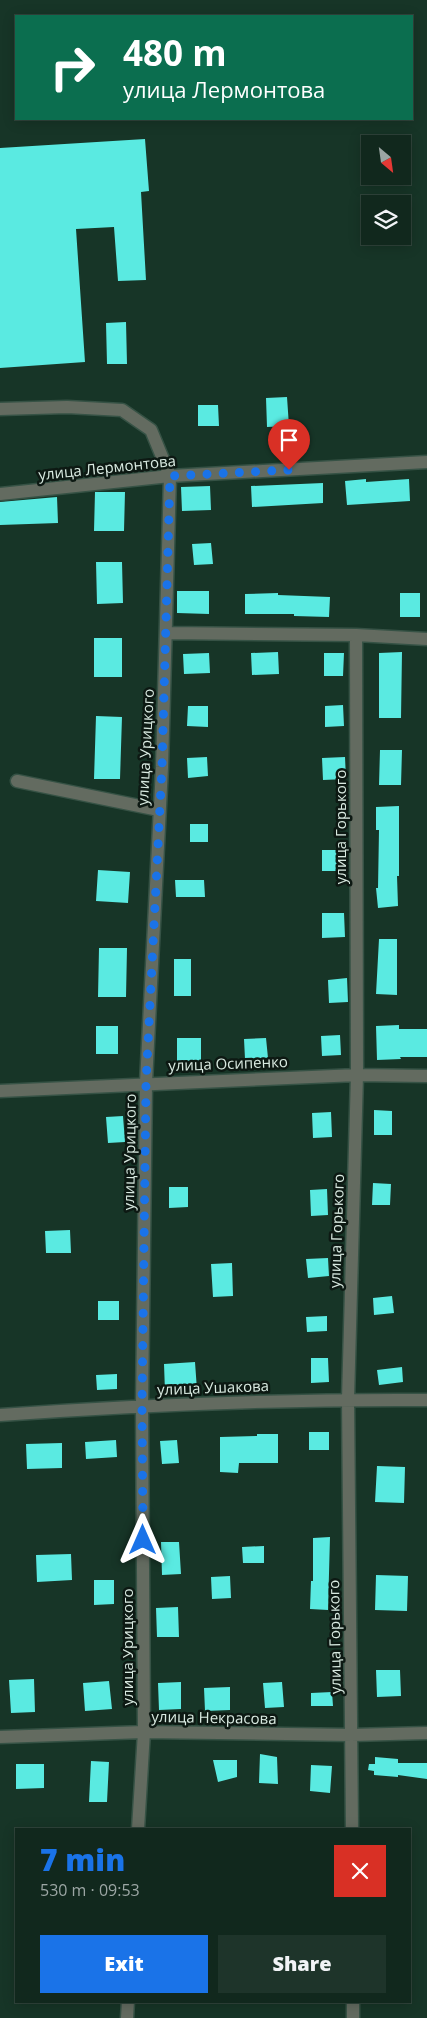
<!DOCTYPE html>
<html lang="en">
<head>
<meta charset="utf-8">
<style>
	body { margin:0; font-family:"Open Sans",sans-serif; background:#1e342a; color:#f1f3f6; height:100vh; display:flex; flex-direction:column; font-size:19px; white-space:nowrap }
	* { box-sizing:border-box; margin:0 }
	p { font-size:16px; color:#9ca6a4 }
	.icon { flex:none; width:28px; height:28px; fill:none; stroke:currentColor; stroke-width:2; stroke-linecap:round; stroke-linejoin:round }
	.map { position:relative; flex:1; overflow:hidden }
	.side { position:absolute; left:15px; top:1828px; width:396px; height:175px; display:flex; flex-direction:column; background:#11281d; border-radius:0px; box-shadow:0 2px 12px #0003,0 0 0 1px #30443b }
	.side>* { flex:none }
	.hud { position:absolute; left:15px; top:15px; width:398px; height:105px; border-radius:0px; box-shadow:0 2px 12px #0003,0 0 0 1px #30443b; background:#0b6e4f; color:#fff; overflow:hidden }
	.needle { width:32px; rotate:151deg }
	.controls { position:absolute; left:361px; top:135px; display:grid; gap:10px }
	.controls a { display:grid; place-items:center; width:50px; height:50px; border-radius:0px; background:#11281d; box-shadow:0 2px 12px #0003,0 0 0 1px #30443b; font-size:25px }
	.pin { position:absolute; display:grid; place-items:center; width:42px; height:42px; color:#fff; margin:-51px -21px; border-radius:50% 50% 50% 0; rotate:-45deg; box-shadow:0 0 5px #0007 }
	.pin .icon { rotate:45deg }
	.me { position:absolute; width:55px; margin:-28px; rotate:0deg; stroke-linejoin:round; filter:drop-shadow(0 0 4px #0008) }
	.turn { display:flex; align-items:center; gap:18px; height:105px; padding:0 25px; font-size:22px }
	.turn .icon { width:65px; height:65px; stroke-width:2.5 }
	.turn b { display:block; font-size:35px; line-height:42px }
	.round { display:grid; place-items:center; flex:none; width:52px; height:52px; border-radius:0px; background:#1e342a }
	.overview { display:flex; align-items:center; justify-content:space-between; height:85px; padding:0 25px }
	h1 { font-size:30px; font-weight:800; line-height:38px; color:#1a73e8 }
	.action { display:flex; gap:10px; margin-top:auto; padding:10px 25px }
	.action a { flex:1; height:58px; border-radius:0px; background:#1a73e8; color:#fff; font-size:20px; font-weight:800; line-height:58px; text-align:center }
	.action a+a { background:#1e342a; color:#f1f3f6 }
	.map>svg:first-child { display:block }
	.building { fill:#5aeae1 }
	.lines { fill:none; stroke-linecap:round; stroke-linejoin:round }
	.minor-casing { stroke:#365245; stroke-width:15 }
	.minor { stroke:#636b60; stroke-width:12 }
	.route { stroke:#1a73e8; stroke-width:9; stroke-dasharray:0 16.2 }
	.labels { text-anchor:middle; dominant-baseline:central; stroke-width:5; stroke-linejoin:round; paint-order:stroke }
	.street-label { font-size:15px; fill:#d9eae1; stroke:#0d1913 }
</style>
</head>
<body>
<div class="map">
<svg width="427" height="2018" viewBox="0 0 427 2018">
	<rect width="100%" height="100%" fill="#173527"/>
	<path class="building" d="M145,139L149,191L141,192L146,280L118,281L114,227L76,229L85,362L0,368V148Z
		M126,322L127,364H107L106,323Z
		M287,397L289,426L267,427L266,398Z
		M198,405H218L219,426H198Z
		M366,479V482L409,479L410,501L347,505L345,481Z
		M323,483V503L252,507L251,486Z
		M210,486L211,510L182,511L181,487Z
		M95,492H125L124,531H94Z
		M57,497L58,523L0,525V502Z
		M211,543L213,564L194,565L192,544Z
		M96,562H122L123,603L97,604Z
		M177,591H209V614L177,613Z
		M278,593V595L330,597L329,617L294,616V614H245V594Z
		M400,593H420V617H400Z
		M94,638H122V677H94Z
		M278,652L279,674L252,675L251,653Z
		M402,652L401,718H379V653Z
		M209,653L210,673L184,674L183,654Z
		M324,653H344L343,676H324Z
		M343,705L344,726L325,727V706Z
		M188,706H208V727L187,726Z
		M96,716L122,717L120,779H94Z
		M380,750H402L401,785H379Z
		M207,757L208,776L188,778L187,758Z
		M345,757L346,779L323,780L322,758Z
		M399,806V876H397L398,906L378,908L376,888H378L379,830H376V807Z
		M190,824H208V842H190Z
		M322,850H342L343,871H322Z
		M98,870L130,872L128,903L96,901Z
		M175,880H204L205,897H176Z
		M322,913H344L345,937L322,938Z
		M379,939H397V995L376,994Z
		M99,948H127L126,997H98Z
		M174,959H191V996H174Z
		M347,978L348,1002L329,1003L328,980Z
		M399,1025V1029H427V1057H400L401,1059L377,1060L376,1026Z
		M96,1026H118V1054H96Z
		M340,1035L341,1055L322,1056L321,1036Z
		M177,1038H201V1062H177Z
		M266,1038L268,1058L245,1059L244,1039Z
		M374,1110L392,1111V1135H374Z
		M331,1112L332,1137L313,1138L312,1113Z
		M123,1116L125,1142L108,1143L106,1117Z
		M373,1183L391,1184L390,1205H372Z
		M169,1187H188V1207L169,1208Z
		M327,1189L328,1215L311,1216L310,1190Z
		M70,1230L71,1253H46L45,1231Z
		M328,1258L329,1276L308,1278L306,1259Z
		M232,1263L233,1296L213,1297L211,1264Z
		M392,1296L394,1313L374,1315L373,1298Z
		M98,1301H119V1320H98Z
		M327,1316V1331L307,1332L306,1317Z
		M311,1358H328L329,1382L311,1383Z
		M195,1362L197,1390L165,1392L164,1364Z
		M402,1367L403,1382L379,1385L377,1370Z
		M117,1374V1389L97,1390L96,1375Z
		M309,1432H329V1450H309Z
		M257,1434H278V1463H239L238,1473L220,1472V1437L257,1436Z
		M116,1440L117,1457L86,1459L85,1442Z
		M177,1440L179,1463L162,1464L160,1441Z
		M62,1443V1468L27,1469L26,1444Z
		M377,1466L405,1467L404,1503L375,1502Z
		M330,1537L328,1610L310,1609L311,1581H313V1538Z
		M161,1542H179L181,1574L162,1575Z
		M264,1546V1563H243L242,1547Z
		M71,1554L72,1580L37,1582L36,1555Z
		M376,1575L408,1576L407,1611L375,1610Z
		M230,1576L231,1598L212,1599L211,1577Z
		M94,1580H114V1604L94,1605Z
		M178,1607L179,1637H157L156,1608Z
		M376,1670H400L401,1696L377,1697Z
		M34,1679L35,1712L11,1713L9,1680Z
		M109,1681L112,1709L85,1711L83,1683Z
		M181,1682V1709L159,1710L158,1683Z
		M282,1682L284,1707L265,1708L263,1683Z
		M230,1687V1710L205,1711L204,1688Z
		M332,1692L333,1706H311V1693Z
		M260,1754L277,1757L278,1784L259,1783Z
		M375,1757L398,1759V1763H427V1779L398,1775V1777L374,1775V1771L368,1770L369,1764H375Z
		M213,1760H237V1777L218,1782Z
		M91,1761L109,1762L107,1802H89Z
		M16,1764H44V1788L16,1789Z
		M311,1765L332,1766L330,1793L310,1791Z"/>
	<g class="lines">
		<g class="minor-casing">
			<path id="minor" d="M0,409L67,407L122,410L151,430L170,476L162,767L146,1083L142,1405L144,1732L138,1829
				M0,494L170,476L427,462
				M166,633L356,635L427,639
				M17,781L159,810
				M0,1091L357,1075L427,1076
				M0,1415C142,1405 284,1399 427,1400
				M0,1737L144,1732L352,1735L427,1733
				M352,1829L348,1399L357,1075L356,635
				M353,2001V2018
				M127,2018L128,2001"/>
		</g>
		<use href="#minor" class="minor"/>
	</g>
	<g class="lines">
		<path class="route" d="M143,1540L142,1405L146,1083L162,767L170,476L289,470"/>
	</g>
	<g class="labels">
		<g class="street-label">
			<text transform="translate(107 467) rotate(-6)">улица Лермонтова</text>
			<text transform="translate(145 747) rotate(-87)">улица Урицкого</text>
			<text transform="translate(340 827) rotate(-90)">улица Горького</text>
			<text transform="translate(228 1063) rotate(-2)">улица Осипенко</text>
			<text transform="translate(129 1152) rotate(-89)">улица Урицкого</text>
			<text transform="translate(336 1231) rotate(-88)">улица Горького</text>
			<text transform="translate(213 1387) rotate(-2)">улица Ушакова</text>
			<text transform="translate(334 1637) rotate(-91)">улица Горького</text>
			<text transform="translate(127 1647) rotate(-90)">улица Урицкого</text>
			<text transform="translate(214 1717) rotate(1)">улица Некрасова</text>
		</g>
	</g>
</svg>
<div class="controls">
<a><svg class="needle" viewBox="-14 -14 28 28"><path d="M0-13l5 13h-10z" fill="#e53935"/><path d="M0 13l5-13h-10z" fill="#9ca6a4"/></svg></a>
<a><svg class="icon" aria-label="layers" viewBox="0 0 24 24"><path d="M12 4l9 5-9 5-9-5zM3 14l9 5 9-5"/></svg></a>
</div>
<div class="pin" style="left:289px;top:470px;background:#d93025"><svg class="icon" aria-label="arrive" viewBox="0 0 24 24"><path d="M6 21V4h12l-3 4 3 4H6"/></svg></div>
<svg class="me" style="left:143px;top:1540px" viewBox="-20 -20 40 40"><path d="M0-17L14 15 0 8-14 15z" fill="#1a73e8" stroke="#fff" stroke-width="4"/></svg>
<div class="hud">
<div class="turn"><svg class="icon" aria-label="right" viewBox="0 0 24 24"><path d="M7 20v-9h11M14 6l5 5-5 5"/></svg><div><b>480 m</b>улица Лермонтова</div></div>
</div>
<section class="side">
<div class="overview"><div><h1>7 min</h1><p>530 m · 09:53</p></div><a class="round" style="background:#d93025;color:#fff"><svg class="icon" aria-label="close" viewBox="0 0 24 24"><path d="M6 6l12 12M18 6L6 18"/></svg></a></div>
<div class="action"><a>Exit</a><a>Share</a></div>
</section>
</div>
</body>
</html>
